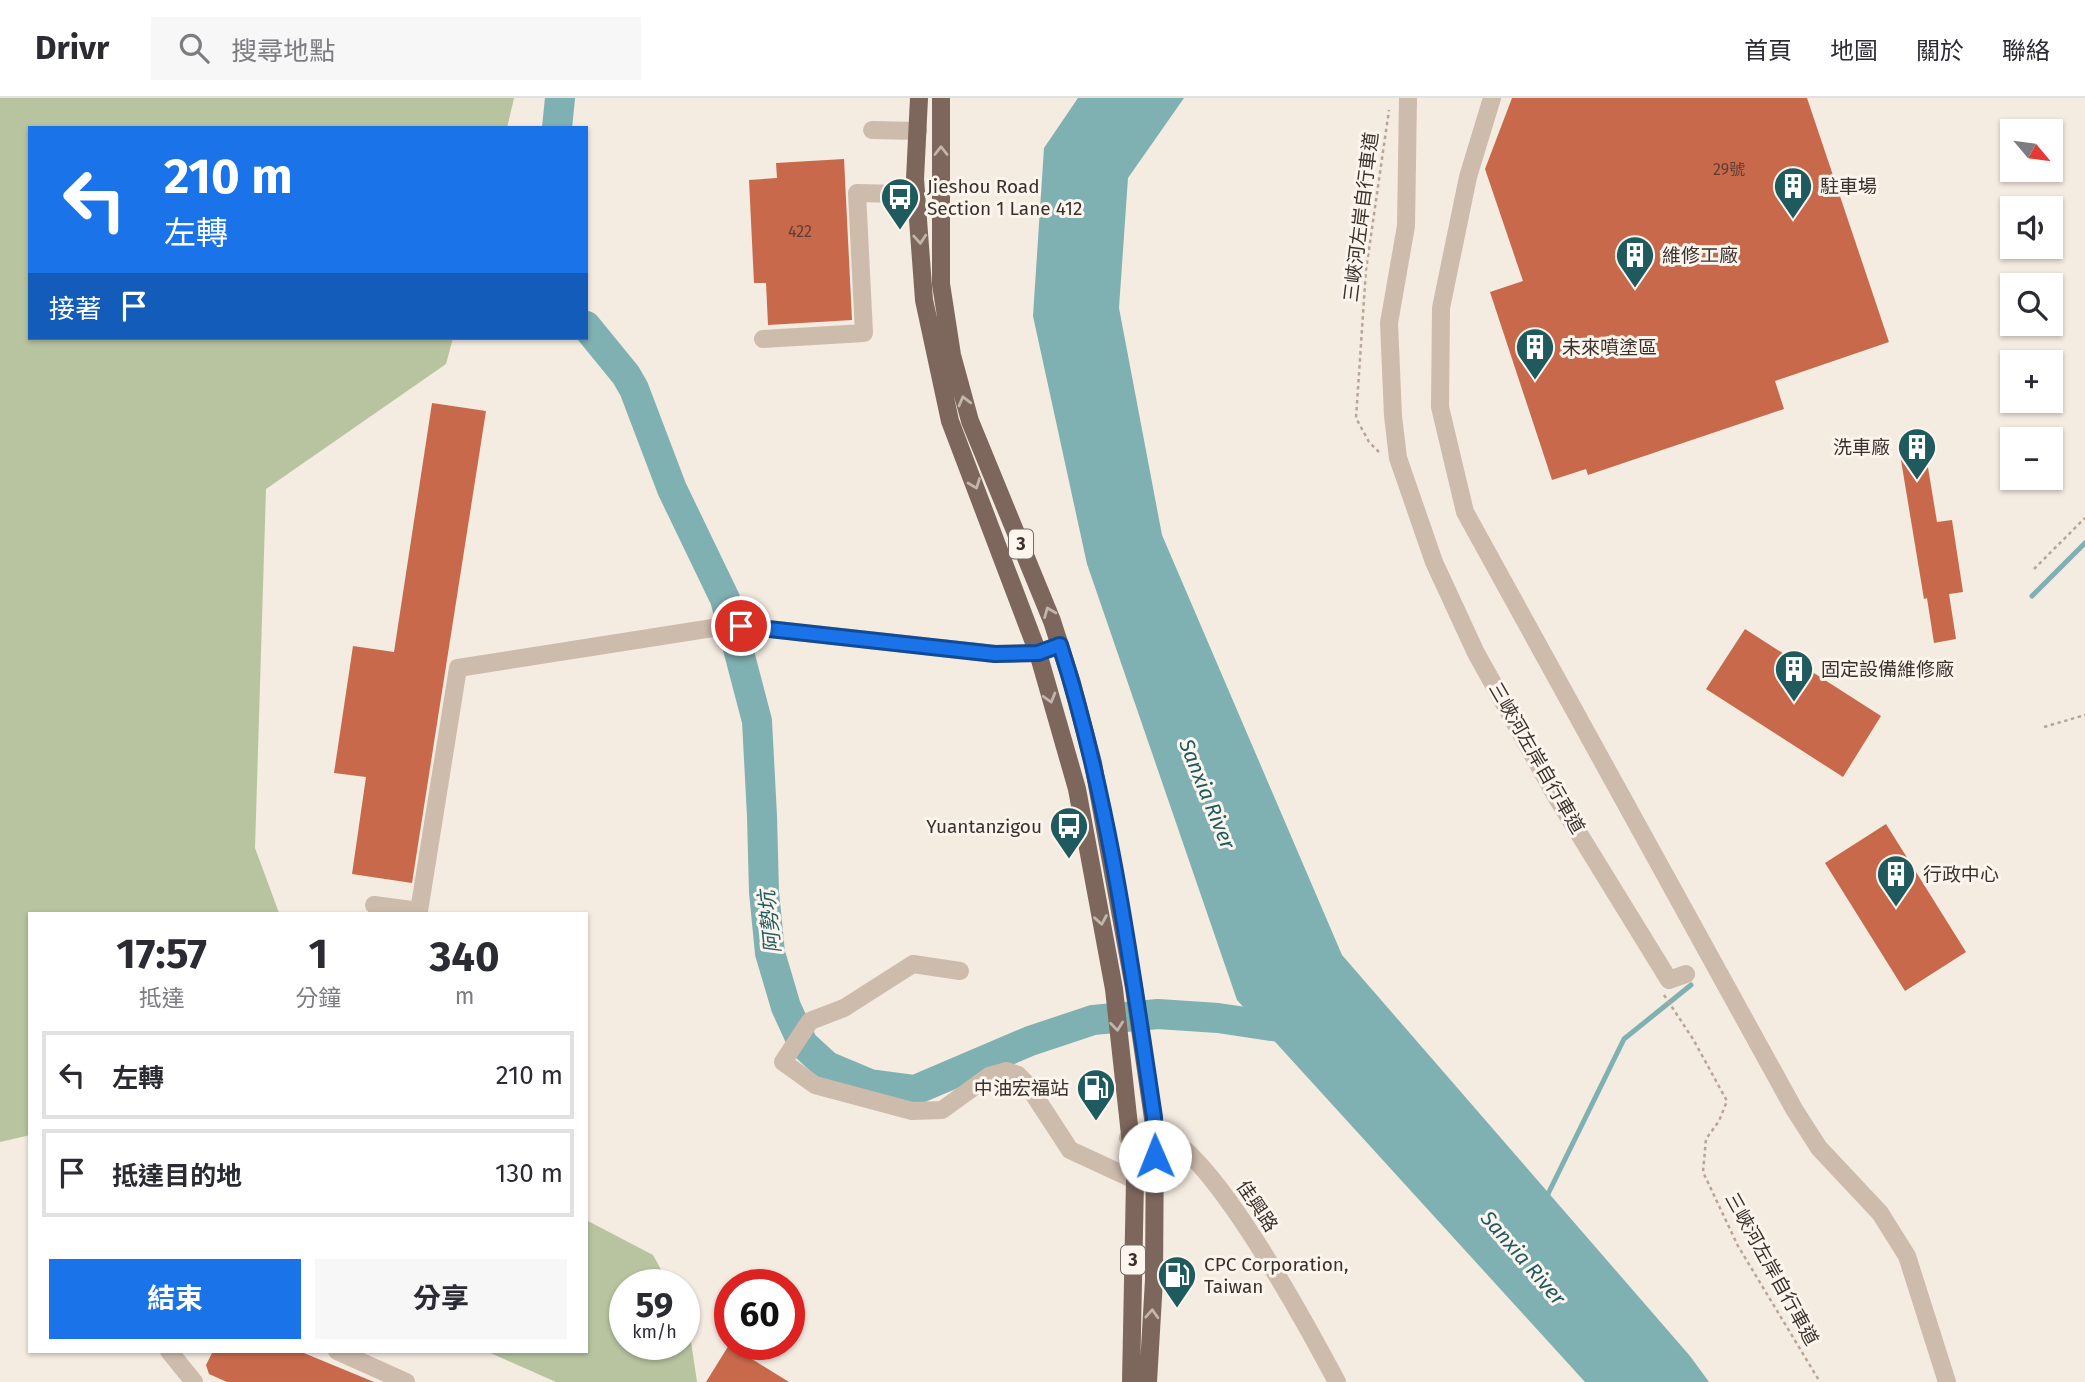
<!DOCTYPE html>
<html lang="zh-TW">
<head>
<meta charset="utf-8">
<style>
	body { margin:0; font-family:"Fira Sans","Noto Sans TC",sans-serif; background:#f7f7f7; color:#2b2b33; height:100vh; display:flex; flex-direction:column; font-size:26px; white-space:nowrap }
	* { box-sizing:border-box; margin:0 }
	p { font-size:23px; color:#7c7c81 }
	.icon { flex:none; width:38px; height:38px; fill:none; stroke:currentColor; stroke-width:2; stroke-linecap:round; stroke-linejoin:round }
	.map { position:relative; flex:1; overflow:hidden }
	.side { position:absolute; left:28px; top:814px; width:560px; height:441px; display:flex; flex-direction:column; background:#fff; border-radius:0px; box-shadow:0 2px 5px #0004 }
	.side>* { flex:none }
	.top-card { position:absolute; left:28px; top:28px; width:560px; height:214px; border-radius:0px; box-shadow:0 2px 5px #0004; background:#1a73e8; color:#fff; overflow:hidden }
	.needle { width:46px; rotate:119deg }
	.fabs { position:absolute; left:2000px; top:21px; display:grid; gap:14px }
	.fabs a { display:grid; place-items:center; width:63px; height:63px; border-radius:0px; background:#fff; box-shadow:0 2px 5px #0004; font-size:35px }
	.speed { position:absolute; left:609px; top:1171px; display:flex; gap:14px; font-size:35px; font-weight:700; text-align:center }
	.speed>* { display:grid; place-content:center; width:91px; height:91px; border-radius:50%; background:#fff; box-shadow:0 2px 5px #0004; line-height:1 }
	.speed small { font-size:18px; font-weight:400 }
	.speed .limit { border:10px solid #d22; background:#fff; color:#111 }
	.pin { position:absolute; display:grid; place-items:center; width:60px; height:60px; color:#fff; margin:-30px; border:4px solid #fff; border-radius:50%; box-shadow:0 2px 7px #0007 }
	.me { position:absolute; width:77px; margin:-38px; rotate:359deg; stroke-linejoin:round; filter:drop-shadow(0 0 5px #0008) }
	.turn { display:flex; align-items:center; gap:24px; height:147px; padding:0 21px; font-size:32px }
	.turn .icon { width:91px; height:91px; stroke-width:2.5 }
	.turn b { display:block; font-size:49px; line-height:60px }
	.then { display:flex; align-items:center; height:66px; padding:0 21px; background:#0003; gap:14px; font-size:26px }
	.eta { display:flex; justify-content:space-evenly; align-items:center; height:119px; text-align:center }
	.eta b { font-size:42px; font-weight:700; line-height:49px }
	.button { display:flex; gap:14px; margin-top:auto; padding:14px 21px }
	.button a { flex:1; height:80px; border-radius:0px; background:#1a73e8; color:#fff; font-size:28px; font-weight:700; line-height:80px; text-align:center }
	.button a+a { background:#f7f7f7; color:#2b2b33 }
	ul { padding:0; list-style:none }
	li { display:flex; align-items:center; gap:21px; height:88px; margin:0 14px 10px; padding:0 7px; border:4px solid #e1e1e2; border-radius:0px }
	li div { flex:1 }
	li b { display:block; font-size:26px }
	li em { font-style:normal }
	header { display:flex; align-items:center; gap:42px; box-sizing:border-box; height:98px; padding:0 35px; background:#fff; border-bottom:2px solid #e1e1e2 }
	header strong { font-size:33px }
	nav { display:flex; gap:38px; margin-inline-start:auto; font-size:24px }
	.search { width:490px; height:63px; background:#f7f7f7; display:flex; align-items:center; gap:18px; box-sizing:border-box; padding:0 24px; border-radius:0px; color:#7c7c81; font-size:26px }
	.map>svg:first-child { display:block }
	.green { fill:#b8c4a0 }
	.water { fill:#7fb0b2 }
	.lines { fill:none; stroke-linecap:round; stroke-linejoin:round }
	.stream { stroke:#7fb0b2; stroke-width:5 }
	.river { stroke:#7fb0b2; stroke-width:30 }
	.building { fill:#c8694b }
	.path { stroke:#b9a596; stroke-width:2.5; stroke-dasharray:3.5 3.5; stroke-linecap:butt }
	.minor { stroke:#cdbbac; stroke-width:18 }
	.major { stroke:#7d675c; stroke-width:18 }
	.oneway { stroke:#c2b5ac }
	.route-casing { stroke:#114b97; stroke-width:18 }
	.route { stroke:#1a73e8; stroke-width:12 }
	.labels { text-anchor:middle; dominant-baseline:central; stroke-width:6; stroke-linejoin:round; paint-order:stroke }
	.number-label { font-size:16px; fill:#5e3e33 }
	.shield { fill:#fbf5ee; stroke:#756b66; stroke-width:2 }
	.shield-label { font-size:18px; font-weight:bold; fill:#3b302b }
	.poi-label { font-size:19px; fill:#3b302b; stroke:#fbf5ee; text-anchor:start }
	.street-label { font-size:19px; fill:#3b302b; stroke:#fbf5ee }
	.water-label { font-size:21px; font-style:italic; fill:#1f5a5e; stroke:#fbf5ee }
</style>
</head>
<body>
<header>
<strong>Drivr</strong>
<div class="search"><svg class="icon" aria-label="search" viewBox="0 0 24 24"><circle cx="10" cy="10" r="6"/><path d="M15 15l6 6"/></svg>搜尋地點</div>
<nav><a>首頁</a><a>地圖</a><a>關於</a><a>聯絡</a></nav>
</header>
<div class="map">
<svg width="2085" height="1284" viewBox="0 0 2085 1284">
	<rect width="100%" height="100%" fill="#f4ebe1"/>
	<path class="green" d="M0,0H514L507,30H30V240H453L446,266L266,391L255,750L279,815L30,816V1037L0,1044Z
		M586,1122L653,1157L669,1186H625V1246H684V1215L688,1223L697,1284H556L486,1253H586Z"/>
	<path class="water" d="M1078,0H1184L1128,80L1119,210L1162,437L1342,857L1690,1258L1709,1284H1585L1237,902L1087,466L1033,218L1044,50Z"/>
	<g class="lines">
		<path class="stream" d="M2032,498L2085,445
			M1546,1100L1624,941L1691,887"/>
		<path class="river" d="M557,30L560,0
			M586,228L626,277L634,291L672,391L725,501L757,623L762,718L764,794L770,855L786,909L803,946L827,968L870,986L915,992L1030,943L1093,922L1158,916L1218,920L1299,932"/>
	</g>
	<path class="building" d="M1512,0H1807L1889,244L1775,283L1784,311L1588,377L1586,371L1552,382L1490,194L1523,183L1485,71Z
		M844,61L852,222L768,227L766,185H754L749,82L777,80L776,65Z
		M432,305L486,313L412,785L352,776L366,679L334,675L353,548L394,554Z
		M1923,339L1937,424L1952,422L1963,494L1949,496L1956,541L1934,545L1927,500L1924,501L1898,344Z
		M1745,531L1881,618L1843,679L1706,591Z
		M1886,726L1966,854L1905,893L1825,765Z
		M729,1247L789,1284H706Z
		M213,1253H299L374,1284H227L209,1276L206,1267Z"/>
	<g class="lines">
		<path class="path" d="M1379,354L1369,344L1356,320L1366,172L1389,12
			M2034,471L2085,420
			M2044,629L2085,617
			M1664,897L1693,941L1727,1003L1719,1023L1706,1041L1703,1074L1738,1148L1820,1284"/>
		<path class="minor" d="M1408,0L1406,128L1389,225L1393,318L1398,360L1434,464L1476,555L1557,700L1669,882L1686,876
			M1492,0L1468,79L1441,210L1440,309L1465,414L1794,1011L1819,1050L1880,1115L1907,1158L1947,1284
			M872,32L918,33
			M763,241L864,235L857,95L899,96L916,93
			M374,807L419,813L458,570L719,529L741,528L995,556L1038,555L1060,547
			M960,873L913,866L844,910L810,923L783,964L815,987L912,1013L942,1012L989,978L1007,973L1018,977L1027,986L1070,1052L1135,1082
			M1128,1040C1136,1038 1147,1033 1154,1034C1205,1037 1312,1237 1337,1284
			M169,1253L194,1284
			M337,1253L406,1284"/>
		<path class="major" d="M919,0L915,81L924,202L950,323L1038,555L1077,691L1114,891L1135,1082L1131,1284
			M941,0V186L952,257L970,323L1052,523L1072,585L1093,665L1134,890L1155,1034L1154,1182L1148,1284"/>
	</g>
	<defs><path id="oneway-chevron" d="M-2-3.5L2.5 0L-2 3.5" fill="none" stroke-width="1.6" stroke-linecap="round" stroke-linejoin="round" transform="scale(1.75)"/></defs>
	<g class="oneway">
		<use href="#oneway-chevron" transform="translate(941 53) rotate(-90)"/>
		<use href="#oneway-chevron" transform="translate(920 141) rotate(86)"/>
		<use href="#oneway-chevron" transform="translate(964 303) rotate(-105)"/>
		<use href="#oneway-chevron" transform="translate(975 386) rotate(69)"/>
		<use href="#oneway-chevron" transform="translate(1049 514) rotate(-112)"/>
		<use href="#oneway-chevron" transform="translate(1050 600) rotate(74)"/>
		<use href="#oneway-chevron" transform="translate(1101 822) rotate(80)"/>
		<use href="#oneway-chevron" transform="translate(1117 928) rotate(84)"/>
		<use href="#oneway-chevron" transform="translate(1152 1216) rotate(-87)"/>
	</g>
	<g class="lines">
		<g class="route-casing">
			<path id="route" d="M741,528L995,556L1038,555L1060,547C1109,700 1130,860 1154,1019L1155,1058"/>
		</g>
		<use href="#route" class="route"/>
	</g>
	<defs>
		<g id="building-pin" transform="scale(2.0125)"><path d="M0 17L-7.5 6A9.5 9.5 0 1 1 7.5 6Z" fill="#1f5a5e" stroke="#fbf5ee"/><path d="M-4-6H4V6H1V3H-1V6H-4ZM-2.5-4.3h1.7v1.8h-1.7ZM.8-4.3h1.7v1.8H.8ZM-2.5-1h1.7V.8h-1.7ZM.8-1h1.7V.8H.8Z" fill="#fff"/></g>
		<g id="bus-pin" transform="scale(2.0125)"><path d="M0 17L-7.5 6A9.5 9.5 0 1 1 7.5 6Z" fill="#1f5a5e" stroke="#fbf5ee"/><path d="M-5-6H5V4H4V6H2V4H-2V6H-4V4H-5ZM-3.5-4V0h7V-4ZM-3.5 1.2v1.5H-2V1.2ZM2 1.2v1.5H3.5V1.2Z" fill="#fff"/></g>
		<g id="fuel-pin" transform="scale(2.0125)"><path d="M0 17L-7.5 6A9.5 9.5 0 1 1 7.5 6Z" fill="#1f5a5e" stroke="#fbf5ee"/><path d="M-5.5-6h7V0h2V4h1.3V-2.5L3-4.5l.8-.8L6-3V5H2.5V1h-1V6h-7ZM-4.2-4.7v3.2H.2V-4.7Z" fill="#fff"/></g>
	</defs>
	<g fill-rule="evenodd">
		<use href="#building-pin" x="1793" y="88"/>
		<use href="#bus-pin" x="900" y="99"/>
		<use href="#building-pin" x="1635" y="157"/>
		<use href="#building-pin" x="1535" y="249"/>
		<use href="#building-pin" x="1917" y="349"/>
		<use href="#building-pin" x="1794" y="571"/>
		<use href="#bus-pin" x="1069" y="728"/>
		<use href="#building-pin" x="1896" y="776"/>
		<use href="#fuel-pin" x="1096" y="990"/>
		<use href="#fuel-pin" x="1177" y="1177"/>
	</g>
	<g class="labels">
		<g class="number-label">
			<text x="1729" y="71">29號</text>
			<text x="800" y="133">422</text>
		</g>
		<g class="shield">
			<rect x="1009" y="431.5" width="24" height="29" rx="5"/>
			<rect x="1121" y="1147.5" width="24" height="29" rx="5"/>
		</g>
		<g class="shield-label">
			<text x="1021" y="446">3</text>
			<text x="1133" y="1162">3</text>
		</g>
		<g class="poi-label">
			<text x="927" y="88">Jieshou Road<tspan x="927" dy="22">Section 1 Lane 412</tspan></text>
			<text x="1820" y="88">駐車場</text>
			<text x="1662" y="157">維修工廠</text>
			<text x="1562" y="249">未來噴塗區</text>
			<text x="1890" y="349" text-anchor="end">洗車廠</text>
			<text x="1821" y="571">固定設備維修廠</text>
			<text x="1042" y="728" text-anchor="end">Yuantanzigou</text>
			<text x="1923" y="776">行政中心</text>
			<text x="1069" y="990" text-anchor="end">中油宏福站</text>
			<text x="1204" y="1166">CPC Corporation,<tspan x="1204" dy="22">Taiwan</tspan></text>
		</g>
		<g class="street-label">
			<text transform="translate(1361 119) rotate(-83)">三峽河左岸自行車道</text>
			<text transform="translate(1537 660) rotate(60)">三峽河左岸自行車道</text>
			<text transform="translate(1257 1108) rotate(56)">佳興路</text>
			<text transform="translate(1772 1171) rotate(61)">三峽河左岸自行車道</text>
		</g>
		<g class="water-label">
			<text transform="translate(1207 696) rotate(68)">Sanxia River</text>
			<text transform="translate(770 824) rotate(-96)">阿勢坑</text>
			<text transform="translate(1523 1160) rotate(49)">Sanxia River</text>
		</g>
	</g>
</svg>
<div class="fabs">
<a><svg class="needle" viewBox="-14 -14 28 28"><path d="M0-13l5 13h-10z" fill="#e53935"/><path d="M0 13l5-13h-10z" fill="#7c7c81"/></svg></a>
<a><svg class="icon" aria-label="sound" viewBox="0 0 24 24"><path d="M4 9h4l5-4v14l-5-4H4zM17 9q2 3 0 6"/></svg></a>
<a><svg class="icon" aria-label="search" viewBox="0 0 24 24"><circle cx="10" cy="10" r="6"/><path d="M15 15l6 6"/></svg></a>
<a>+</a>
<a>−</a>
</div>
<div class="speed"><div>59<small>km/h</small></div><div class="limit">60</div></div>
<div class="pin" style="left:741px;top:528px;background:#d93025"><svg class="icon" aria-label="arrive" viewBox="0 0 24 24"><path d="M6 21V4h12l-3 4 3 4H6"/></svg></div>
<svg class="me" style="left:1155px;top:1058px" viewBox="-20 -20 40 40"><circle r="19" fill="#fff"/><path d="M0-13L10 11 0 6-10 11z" fill="#1a73e8"/></svg>
<div class="top-card">
<div class="turn"><svg class="icon" aria-label="left" viewBox="0 0 24 24"><path d="M17 20v-9H6M10 6l-5 5 5 5"/></svg><div><b>210 m</b>左轉</div></div>
<div class="then">接著<svg class="icon" aria-label="arrive" viewBox="0 0 24 24"><path d="M6 21V4h12l-3 4 3 4H6"/></svg></div>
</div>
<section class="side">
<div class="eta">
<div><b>17:57</b><p>抵達</p></div>
<div><b>1</b><p>分鐘</p></div>
<div><b>340</b><p>m</p></div>
</div>
<ul>
<li><svg class="icon" aria-label="left" viewBox="0 0 24 24"><path d="M17 20v-9H6M10 6l-5 5 5 5"/></svg><div><b>左轉</b></div><em>210 m</em></li>
<li><svg class="icon" aria-label="arrive" viewBox="0 0 24 24"><path d="M6 21V4h12l-3 4 3 4H6"/></svg><div><b>抵達目的地</b></div><em>130 m</em></li>
</ul>
<div class="button"><a>結束</a><a>分享</a></div>
</section>
</div>
</body>
</html>
